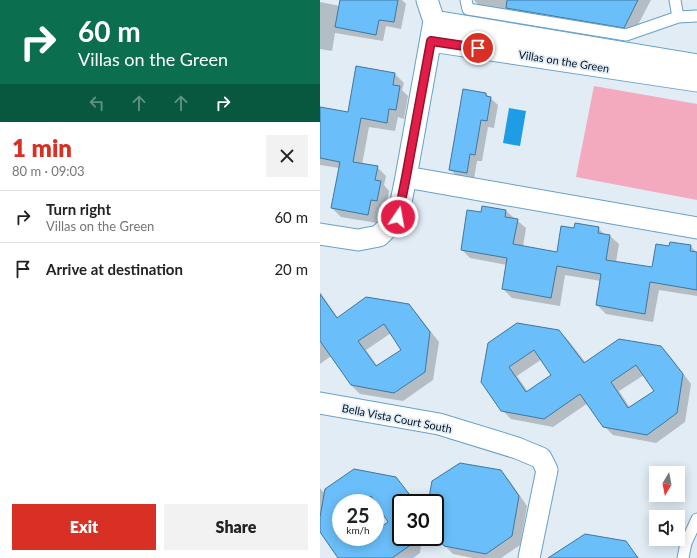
<!DOCTYPE html>
<html lang="en">
<head>
<meta charset="utf-8">
<style>
	body { margin:0; font-family:Lato,sans-serif; background:#f2f2f2; color:#222; height:100vh; display:flex; flex-direction:column; font-size:15px; white-space:nowrap }
	* { box-sizing:border-box; margin:0 }
	p { font-size:13px; color:#767676 }
	.icon { flex:none; width:22px; height:22px; fill:none; stroke:currentColor; stroke-width:2; stroke-linecap:round; stroke-linejoin:round }
	.map { position:relative; flex:1; overflow:hidden }
	.panel { display:flex; flex-direction:column; background:#fff; width:320px }
	.panel>* { flex:none }
	.guide { background:#0b6e4f; color:#fff; overflow:hidden }
	.needle { width:26px; rotate:190deg }
	.buttons { position:absolute; left:329px; top:466px; display:grid; gap:8px }
	.buttons a { display:grid; place-items:center; width:36px; height:36px; border-radius:0px; background:#fff; box-shadow:0 2px 10px #0003; font-size:20px }
	.speed { position:absolute; left:12px; top:494px; display:flex; gap:8px; font-size:20px; font-weight:700; text-align:center }
	.speed>* { display:grid; place-content:center; width:52px; height:52px; border-radius:50%; background:#fff; box-shadow:0 2px 10px #0003; line-height:1 }
	.speed small { font-size:10px; font-weight:400 }
	.speed .limit { border:2px solid #111; border-radius:6px; background:#fff; color:#111 }
	.pin { position:absolute; display:grid; place-items:center; width:34px; height:34px; color:#fff; margin:-17px; border:2px solid #fff; border-radius:50%; box-shadow:0 1px 4px #0007 }
	.me { position:absolute; width:44px; margin:-22px; rotate:12deg; stroke-linejoin:round; filter:drop-shadow(0 0 3px #0008) }
	.turn { display:flex; align-items:center; gap:14px; height:84px; padding:0 12px; font-size:18px }
	.turn .icon { width:52px; height:52px; stroke-width:2.5 }
	.turn b { display:block; font-size:28px; line-height:34px }
	.lanes { display:flex; align-items:center; height:38px; padding:0 12px; background:#0003; justify-content:center; gap:20px; direction:ltr }
	.lanes .off { opacity:.35 }
	.round { display:grid; place-items:center; flex:none; width:42px; height:42px; border-radius:0px; background:#f2f2f2 }
	.head { display:flex; align-items:center; justify-content:space-between; height:68px; padding:0 12px }
	h1 { font-size:24px; font-weight:800; line-height:30px; color:#d93025 }
	.action { display:flex; gap:8px; margin-top:auto; padding:8px 12px }
	.action a { flex:1; height:46px; border-radius:0px; background:#d93025; color:#fff; font-size:16px; font-weight:800; line-height:46px; text-align:center }
	.action a+a { background:#f2f2f2; color:#222 }
	ul { padding:0; list-style:none }
	li { display:flex; align-items:center; gap:12px; height:52px; padding:0 12px; border-top:1px solid #e0e0e0 }
	li div { flex:1 }
	li b { display:block; font-size:15px }
	li em { font-style:normal }
	main { display:flex; flex:1; min-height:0 }
	.map>svg:first-child { display:block }
	.green { fill:#f4aabe }
	.water { fill:#1e9ce5 }
	.shadow { fill:#0003; fill-rule:evenodd }
	.building { fill:#6abef9; stroke:#3f779f; fill-rule:evenodd }
	.lines { fill:none; stroke-linecap:round; stroke-linejoin:round }
	.lane-casing { stroke:#68a1ca; stroke-width:13 }
	.street-casing { stroke:#68a1ca; stroke-width:23 }
	.lane { stroke:#fff; stroke-width:11 }
	.street { stroke:#fff; stroke-width:21 }
	.route-casing { stroke:#92132f; stroke-width:10 }
	.route { stroke:#e11d48; stroke-width:7 }
	.labels { text-anchor:middle; dominant-baseline:central; stroke-width:3.5; stroke-linejoin:round; paint-order:stroke }
	.street-label { font-size:11px; fill:#001221; stroke:#e1ecf5 }
</style>
</head>
<body>
<main>
<section class="panel">
<div class="guide">
<div class="turn"><svg class="icon" aria-label="right" viewBox="0 0 24 24"><path d="M7 20v-9h11M14 6l5 5-5 5"/></svg><div><b>60 m</b>Villas on the Green</div></div>
<div class="lanes"><svg class="icon off" aria-label="left" viewBox="0 0 24 24"><path d="M17 20v-9H6M10 6l-5 5 5 5"/></svg><svg class="icon off" aria-label="ahead" viewBox="0 0 24 24"><path d="M12 20V5M6 11l6-6 6 6"/></svg><svg class="icon off" aria-label="ahead" viewBox="0 0 24 24"><path d="M12 20V5M6 11l6-6 6 6"/></svg><svg class="icon" aria-label="right" viewBox="0 0 24 24"><path d="M7 20v-9h11M14 6l5 5-5 5"/></svg></div>
</div>
<div class="head"><div><h1>1 min</h1><p>80 m · 09:03</p></div><a class="round"><svg class="icon" aria-label="close" viewBox="0 0 24 24"><path d="M6 6l12 12M18 6L6 18"/></svg></a></div>
<ul>
<li><svg class="icon" aria-label="right" viewBox="0 0 24 24"><path d="M7 20v-9h11M14 6l5 5-5 5"/></svg><div><b>Turn right</b><p>Villas on the Green</p></div><em>60 m</em></li>
<li><svg class="icon" aria-label="arrive" viewBox="0 0 24 24"><path d="M6 21V4h12l-3 4 3 4H6"/></svg><div><b>Arrive at destination</b></div><em>20 m</em></li>
</ul>
<div class="action"><a>Exit</a><a>Share</a></div>
</section>
<div class="map">
<svg width="377" height="558" viewBox="0 0 377 558">
	<rect width="100%" height="100%" fill="#e1ecf5"/>
	<path class="green" d="M274,86L377,104V200L256,177Z"/>
	<path class="water" d="M189,108L206,111L200,146L183,143Z"/>
	<path class="shadow" d="M21,0H82L86,4L81,29L66,26L63,41L15,33L12,51L0,49V2L20,6Z
		M154,0H331L312,36L163,10Z
		M37,67L75,74L84,83L82,90L88,96L84,119L78,117L75,131L49,127L42,165L57,167L66,176L64,185L69,191L66,209L60,208L57,223L21,217L12,208L19,168L0,165V108L29,113Z
		M166,94L178,105L174,128L168,127L162,161H157L154,179L137,176L130,169Z
		M186,211L206,228L203,247L238,253L255,230L278,228L285,235L290,236L299,244L296,262L333,269L350,247L371,246L377,253V296L339,290L333,322L286,314L277,305L281,281L245,275L240,306L192,298L183,289L187,265L150,258L142,250L161,213Z
		M0,292L18,318L88,305L97,314L119,342L113,380L83,401L40,394L31,385L11,356L0,364ZM71,333L82,350L58,367L46,350Z
		M239,331L248,340L266,363L341,347L350,356L371,384L365,422L336,443L293,435L284,426L268,403L233,427L191,419L182,410L162,382ZM222,359L233,376L208,392L197,376ZM324,375L335,392L310,408L299,391Z
		M34,470L75,478L84,487L97,503H81V537H102L100,553L93,558H19L0,530V488L3,492ZM21,503H55V508L58,505L70,522L55,532V537H21Z
		M180,471L189,480L207,506L200,545L181,558H153L133,554L124,545L115,532V503H109Z
		M305,542L319,558H237Z"/>
	<path class="building" d="M20,0H78L74,22L59,20L56,35L15,27Z
		M187,0H318L304,28L186,8Z
		M36,66L75,73L73,85L80,86L76,110L69,109L67,123L41,118L33,162L58,166L55,180L61,181L57,201L51,200L48,215L11,208L20,162L0,158V107L28,112Z
		M143,89L166,93V96L171,97L167,121L161,120L155,155L150,154L147,173L129,170Z
		M162,206L186,210L185,217L198,219L193,244L237,252L241,226L254,228L255,223L279,227L278,233L290,235L286,260L332,267L336,244L349,246L350,242L371,245L370,251L377,252V290L330,282L325,314L276,305L281,274L237,266L231,298L182,289L187,258L141,250L147,210L161,212Z
		M0,294L17,318L46,297L89,304L110,332L105,372L74,393L31,385L0,341ZM64,324L81,350L56,366L38,341Z
		M197,323L239,330L264,363L299,339L341,346L363,374L357,413L327,435L283,427L260,394L224,419L181,411L161,382L168,343ZM214,350L231,375L206,392L189,367ZM316,365L334,391L308,408L291,382Z
		M140,463L181,470L199,496L192,536L166,554L124,546L115,534V503H108L112,481Z
		M34,469L76,477L96,503H81V537H102L72,558H18L0,532V517L5,489ZM51,496L68,522L55,531V537H21V503H41Z
		M265,534L306,541L318,558H228Z"/>
	<g class="lines">
		<g class="lane-casing">
			<path id="lane" d="M146,0L148,9L306,35L358,17L355,0
				M358,17L377,16
				M363,558L366,543L377,519"/>
		</g>
		<g class="street-casing">
			<path id="street" d="M114,21L377,65
				M111,41L377,81
				M86,177L377,228
				M0,234L38,240L59,236L78,217L86,177L114,21L107,0
				M0,403L119,424L197,448L221,458L227,470L209,558"/>
		</g>
		<use href="#lane" class="lane"/>
		<use href="#street" class="street"/>
	</g>
	<g class="lines">
		<g class="route-casing">
			<path id="route" d="M78,217L86,177L111,41L158,48"/>
		</g>
		<use href="#route" class="route"/>
	</g>
	<g class="labels">
		<g class="street-label">
			<text transform="translate(244 61) rotate(9)">Villas on the Green</text>
			<text transform="translate(77 418) rotate(11)">Bella Vista Court South</text>
		</g>
	</g>
</svg>
<div class="buttons">
<a><svg class="needle" viewBox="-14 -14 28 28"><path d="M0-13l5 13h-10z" fill="#e53935"/><path d="M0 13l5-13h-10z" fill="#767676"/></svg></a>
<a><svg class="icon" aria-label="sound" viewBox="0 0 24 24"><path d="M4 9h4l5-4v14l-5-4H4zM17 9q2 3 0 6"/></svg></a>
</div>
<div class="speed"><div>25<small>km/h</small></div><div class="limit">30</div></div>
<div class="pin" style="left:158px;top:48px;background:#d93025"><svg class="icon" aria-label="arrive" viewBox="0 0 24 24"><path d="M6 21V4h12l-3 4 3 4H6"/></svg></div>
<svg class="me" style="left:78px;top:217px" viewBox="-20 -20 40 40"><circle r="17" fill="#e11d48" stroke="#fff" stroke-width="3"/><path d="M0-11L8 9 0 5-8 9z" fill="#fff"/></svg>
</div>
</main>
</body>
</html>
